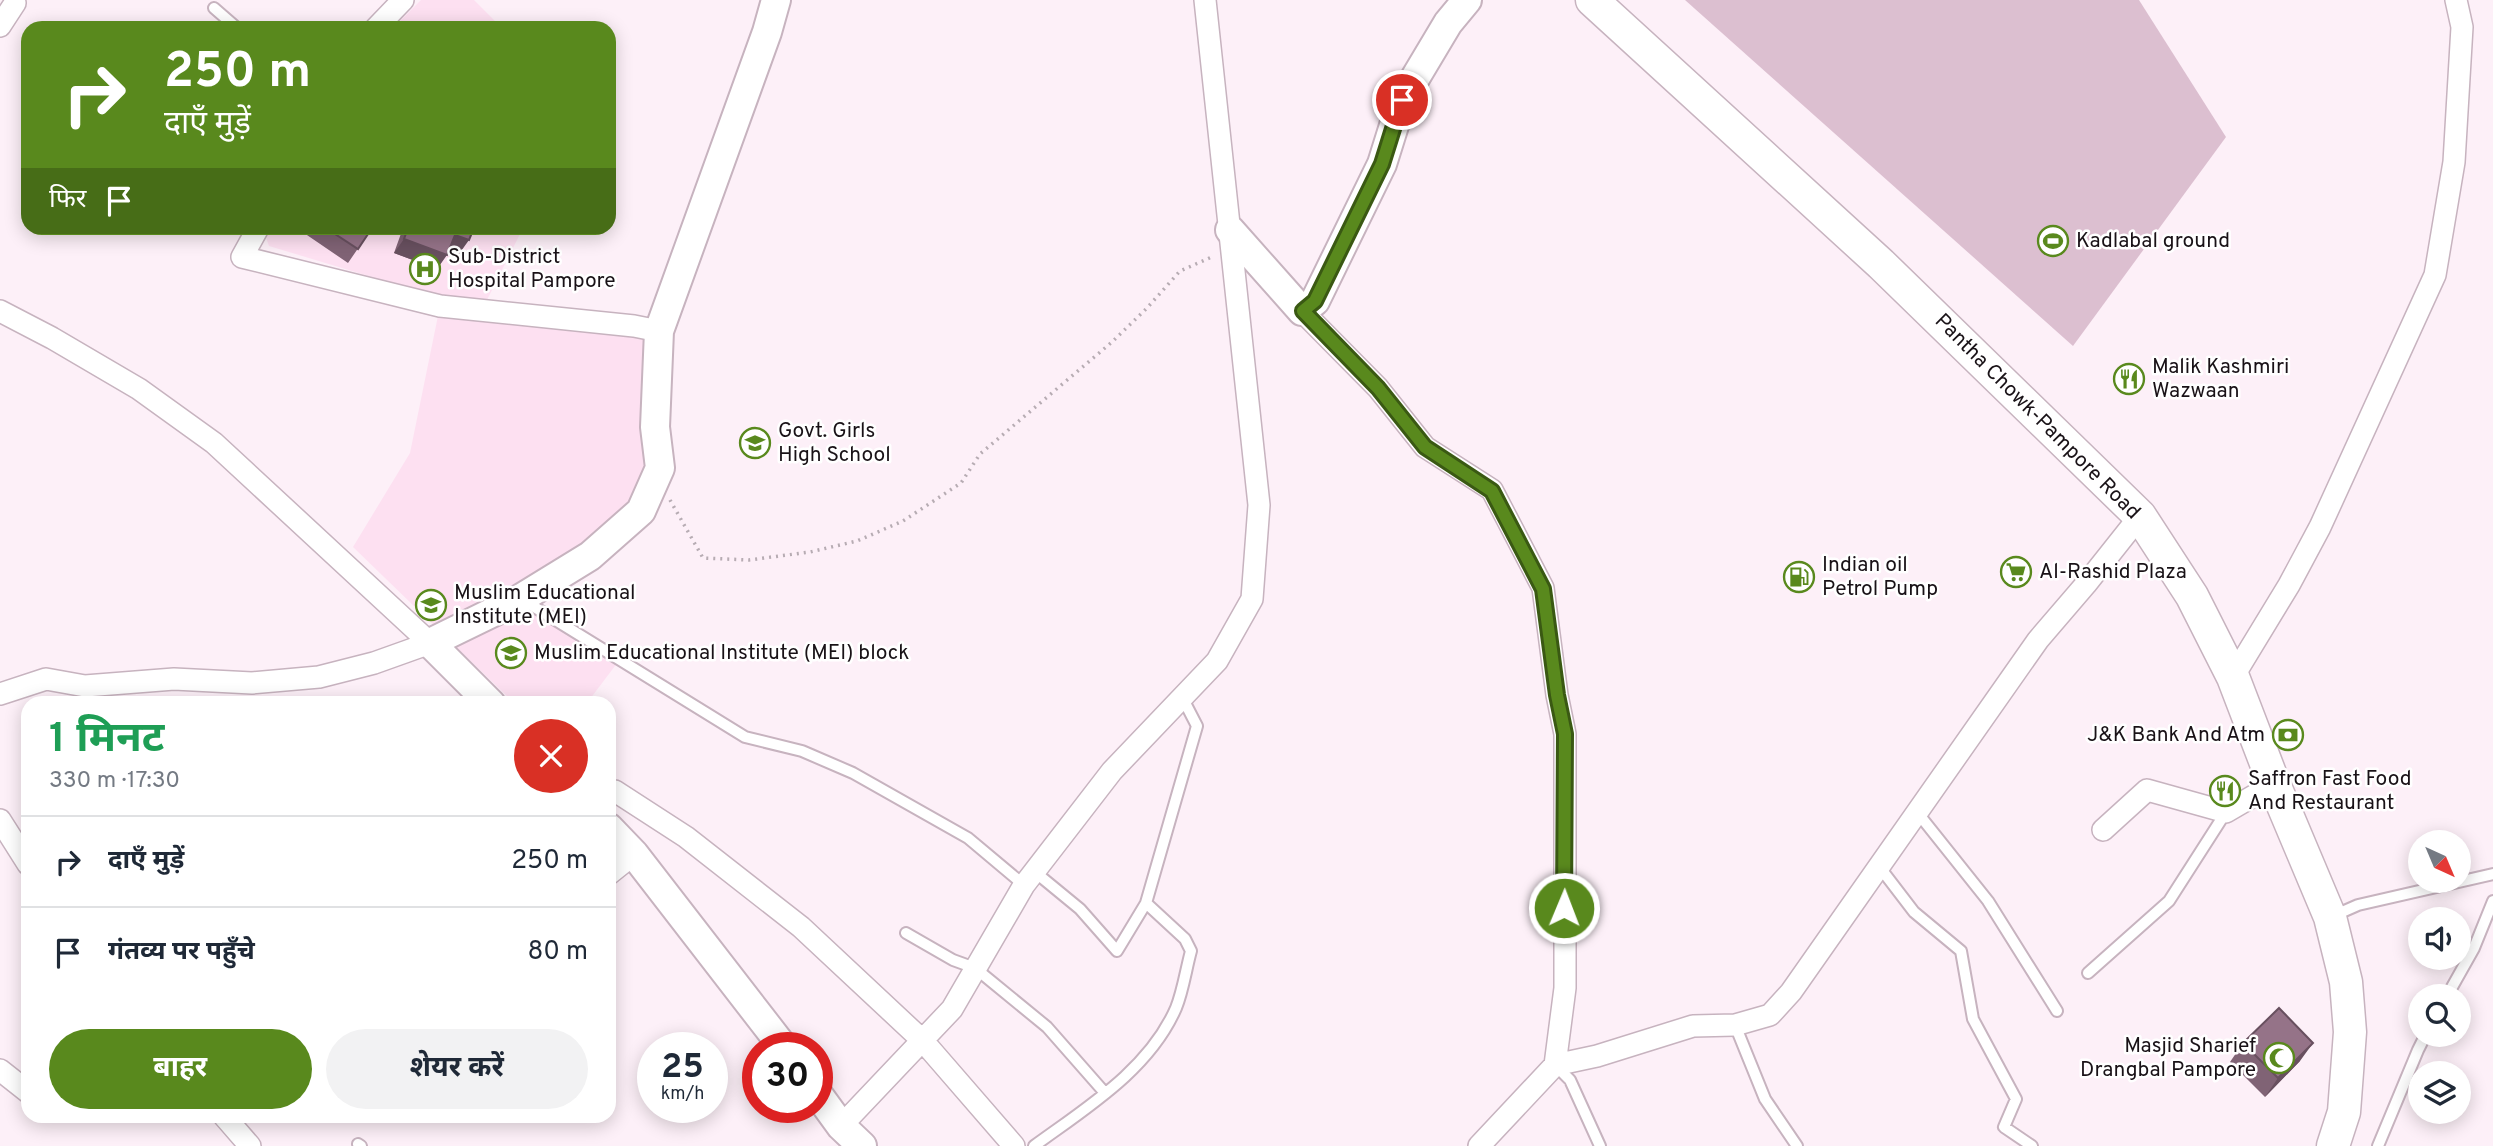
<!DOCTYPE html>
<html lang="hi">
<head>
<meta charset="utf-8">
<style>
	body { margin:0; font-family:Overpass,"Noto Sans Devanagari",sans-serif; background:#f2f2f3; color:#1f2937; height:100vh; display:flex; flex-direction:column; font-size:26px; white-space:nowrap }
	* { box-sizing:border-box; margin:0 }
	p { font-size:23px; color:#747a83 }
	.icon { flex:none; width:38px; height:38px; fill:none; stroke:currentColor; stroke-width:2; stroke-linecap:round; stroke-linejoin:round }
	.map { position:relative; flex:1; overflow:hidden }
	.sheet { position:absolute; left:21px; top:696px; width:595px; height:427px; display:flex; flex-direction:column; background:#fff; border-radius:21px; box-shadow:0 4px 18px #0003 }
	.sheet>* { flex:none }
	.hud { position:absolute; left:21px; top:21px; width:595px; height:214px; border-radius:21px; box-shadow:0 4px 18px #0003; background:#59891d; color:#fff; overflow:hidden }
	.needle { width:46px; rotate:136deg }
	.tools { position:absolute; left:2408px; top:830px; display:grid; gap:14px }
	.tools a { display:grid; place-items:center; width:63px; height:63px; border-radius:50%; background:#fff; box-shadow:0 4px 18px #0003; font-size:35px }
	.speed { position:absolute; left:637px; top:1032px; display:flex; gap:14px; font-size:35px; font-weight:700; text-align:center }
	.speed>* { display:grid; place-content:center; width:91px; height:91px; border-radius:50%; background:#fff; box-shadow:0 4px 18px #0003; line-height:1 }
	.speed small { font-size:18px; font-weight:400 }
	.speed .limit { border:10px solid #d22; background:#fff; color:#111 }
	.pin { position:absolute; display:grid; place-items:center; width:60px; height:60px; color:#fff; margin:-30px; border:4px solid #fff; border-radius:50%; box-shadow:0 2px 7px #0007 }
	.me { position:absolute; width:77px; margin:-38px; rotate:1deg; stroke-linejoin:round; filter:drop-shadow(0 0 5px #0008) }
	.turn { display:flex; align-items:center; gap:24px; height:147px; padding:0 28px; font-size:32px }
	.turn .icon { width:91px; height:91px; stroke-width:2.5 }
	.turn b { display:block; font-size:49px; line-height:60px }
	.then { display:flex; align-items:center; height:66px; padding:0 28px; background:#0003; gap:14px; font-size:26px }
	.round { display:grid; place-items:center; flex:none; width:74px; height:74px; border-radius:37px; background:#f2f2f3 }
	.head { display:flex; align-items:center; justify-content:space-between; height:119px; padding:0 28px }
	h1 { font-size:42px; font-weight:700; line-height:52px; color:#1e9e55 }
	.primary-button { display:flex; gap:14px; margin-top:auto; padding:14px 28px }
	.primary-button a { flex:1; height:80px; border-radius:42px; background:#59891d; color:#fff; font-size:28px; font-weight:700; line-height:80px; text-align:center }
	.primary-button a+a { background:#f2f2f3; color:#1f2937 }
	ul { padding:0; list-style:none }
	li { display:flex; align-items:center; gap:21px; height:91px; padding:0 28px; border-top:2px solid #e0e1e3 }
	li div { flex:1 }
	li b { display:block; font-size:26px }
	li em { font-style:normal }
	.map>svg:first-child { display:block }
	.built { fill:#fde0f1 }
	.green { fill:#dcbfd0 }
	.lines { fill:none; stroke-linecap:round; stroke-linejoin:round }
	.service-casing { stroke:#c7b3bf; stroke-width:14 }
	.minor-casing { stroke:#c7b3bf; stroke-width:24 }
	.tertiary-casing { stroke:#c7b3bf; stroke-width:32 }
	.secondary-casing { stroke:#c7b3bf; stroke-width:35 }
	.path { stroke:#b7acb3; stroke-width:3.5; stroke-dasharray:2 5; stroke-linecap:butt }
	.service { stroke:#fff; stroke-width:10 }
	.minor { stroke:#fff; stroke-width:21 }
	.tertiary { stroke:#fff; stroke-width:28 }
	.secondary { stroke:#fff; stroke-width:32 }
	.wall { fill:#806375 }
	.shaded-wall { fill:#68505f }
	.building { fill:#957388; stroke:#68505f; stroke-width:2 }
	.route-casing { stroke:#3a5913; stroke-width:18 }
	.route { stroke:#59891d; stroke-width:12 }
	.labels { text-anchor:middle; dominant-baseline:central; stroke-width:5; stroke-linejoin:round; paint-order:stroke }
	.poi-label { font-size:21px; fill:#191217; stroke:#fff; text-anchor:start }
	.street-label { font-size:21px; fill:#191217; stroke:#fff }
</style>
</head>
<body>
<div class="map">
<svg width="2493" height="1146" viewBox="0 0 2493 1146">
	<rect width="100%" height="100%" fill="#fdf0f8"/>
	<path class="built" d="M421,0H474L502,28H393Z
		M266,228H523L484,306L425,293L269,246L264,232Z
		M440,306L659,331L641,511L521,599L621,658L587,703H514L353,547L410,453Z"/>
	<path class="green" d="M1685,0H2139L2226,137L2073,346Z"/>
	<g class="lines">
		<g class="service-casing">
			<path id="service" d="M214,8L237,28
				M523,600L745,737L802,751L853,773L968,838L1024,885
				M1917,812L1988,901L2057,1011
				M1878,865L1914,912L1961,951L1973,1019L2016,1099L2004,1127L2032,1146
				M1035,872L1080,909L1117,951L1146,903L1197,726L1182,697
				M2333,916L2358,905L2493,874
				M906,933L953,960L975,968L1047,1027L1105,1093
				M2088,973L2169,901L2226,812
				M2447,996L2474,948L2493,901
				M1735,1025L1765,1099L1797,1146
				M1555,1065L1570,1080L1600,1146
				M358,1144L361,1146
				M1034,1146C1086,1108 1149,1070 1176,1008C1183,991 1186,969 1191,951L1185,939L1146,903
				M2378,1146L2418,1050L2426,1034"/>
		</g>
		<g class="minor-casing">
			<path id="minor" d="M0,26L15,3
				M376,28L403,0
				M258,228L242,257L440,306L634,326L659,331
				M0,311L52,338L139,389L214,443L430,643L374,663L319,677L252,683L174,679L85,686L46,679L0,694
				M1302,311L1378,388L1425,447L1492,490L1543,588L1557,695L1565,734V988L1555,1065
				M2233,677L2289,585L2320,527L2435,275L2454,162L2462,27L2456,0
				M609,791H615L686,837L801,927L923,1041L1014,1146
				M0,820L28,864
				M2103,830L2147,790L2226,812L2274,784
				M609,874L634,854
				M0,1070L28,1092
				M224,1116L250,1146
				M841,1126L952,1009L1024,885L1112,771L1217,661L1252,599L1259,505L1205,0
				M1479,1146L1555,1065L1597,1056L1693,1026L1735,1025L1770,1015L1791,992L2038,640L2086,584L2140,516"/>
		</g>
		<g class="tertiary-casing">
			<path id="tertiary" d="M1230,230L1302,311L1315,301L1382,164L1402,100L1448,23L1467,0
				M491,704L430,643L520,599L590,556L641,511L660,468L655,427L659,331L767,32L776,0
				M609,828L634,854L784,1048
				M817,1093L841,1126L862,1146"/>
		</g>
		<g class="secondary-casing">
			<path id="secondary" d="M1592,0L1881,264L2140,516L2192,596L2233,677L2274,784L2330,917L2346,982L2350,1032L2344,1112L2333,1146"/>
		</g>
		<path class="path" d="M670,500L703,558L749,560L810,552L857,541L903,521L961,483L980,454L1112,342L1147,308L1180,271L1214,256"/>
		<use href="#service" class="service"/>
		<use href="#minor" class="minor"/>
		<use href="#tertiary" class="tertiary"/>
		<use href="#secondary" class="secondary"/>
	</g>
	<path class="wall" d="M308,228H372L348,263L304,233Z
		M403,228H474L459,254L449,250L437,269L394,253Z
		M2243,1043L2300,1061L2265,1097L2230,1062Z"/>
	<path class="shaded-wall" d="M455,235L469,240L459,254L445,249Z
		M404,239L447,255L437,269L394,253Z
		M2313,1043L2300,1061L2265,1097L2278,1078Z"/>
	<path class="building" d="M326,228H372L358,249Z
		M408,228H474L469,240L455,235L447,255L404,239Z
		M2279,1008L2313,1043L2278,1078L2243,1043Z"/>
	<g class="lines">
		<g class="route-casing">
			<path id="route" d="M1402,100L1382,164L1315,301L1303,311L1378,388L1425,447L1492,491L1543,589L1557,695L1565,734L1564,908"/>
		</g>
		<use href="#route" class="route"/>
	</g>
	<defs>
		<g id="stadium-ring" transform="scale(1.575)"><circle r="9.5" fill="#fff" stroke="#59891d" stroke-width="1.5"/><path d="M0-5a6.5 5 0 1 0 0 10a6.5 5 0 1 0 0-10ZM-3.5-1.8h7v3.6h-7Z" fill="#59891d"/></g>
		<g id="hospital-ring" transform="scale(1.575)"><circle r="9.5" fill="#fff" stroke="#59891d" stroke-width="1.5"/><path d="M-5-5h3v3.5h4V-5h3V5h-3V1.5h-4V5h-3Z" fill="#59891d"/></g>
		<g id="restaurant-ring" transform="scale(1.575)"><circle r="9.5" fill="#fff" stroke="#59891d" stroke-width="1.5"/><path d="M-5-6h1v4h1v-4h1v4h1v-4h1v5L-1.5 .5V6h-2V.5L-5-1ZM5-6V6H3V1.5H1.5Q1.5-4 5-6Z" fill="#59891d"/></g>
		<g id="school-ring" transform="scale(1.575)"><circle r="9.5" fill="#fff" stroke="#59891d" stroke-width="1.5"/><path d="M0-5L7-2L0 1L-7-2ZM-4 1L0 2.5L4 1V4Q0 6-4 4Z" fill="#59891d"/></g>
		<g id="supermarket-ring" transform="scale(1.575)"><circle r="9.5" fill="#fff" stroke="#59891d" stroke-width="1.5"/><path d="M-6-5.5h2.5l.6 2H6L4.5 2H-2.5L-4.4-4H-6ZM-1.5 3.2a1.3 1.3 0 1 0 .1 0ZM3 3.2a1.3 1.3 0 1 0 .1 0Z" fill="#59891d"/></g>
		<g id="fuel-ring" transform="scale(1.575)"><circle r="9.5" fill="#fff" stroke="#59891d" stroke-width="1.5"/><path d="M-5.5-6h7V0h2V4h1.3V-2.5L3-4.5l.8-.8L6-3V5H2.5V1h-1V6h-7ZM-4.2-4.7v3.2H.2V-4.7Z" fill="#59891d"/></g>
		<g id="bank-ring" transform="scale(1.575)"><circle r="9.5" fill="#fff" stroke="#59891d" stroke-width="1.5"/><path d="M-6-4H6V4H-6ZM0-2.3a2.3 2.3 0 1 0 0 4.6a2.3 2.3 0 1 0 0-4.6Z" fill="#59891d"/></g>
		<g id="mosque-ring" transform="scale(1.575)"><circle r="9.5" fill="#fff" stroke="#59891d" stroke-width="1.5"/><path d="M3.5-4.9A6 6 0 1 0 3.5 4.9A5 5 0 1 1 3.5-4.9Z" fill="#59891d"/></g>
	</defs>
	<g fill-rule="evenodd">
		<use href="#stadium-ring" x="2053" y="241"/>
		<use href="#hospital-ring" x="425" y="269"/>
		<use href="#restaurant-ring" x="2129" y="379"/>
		<use href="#school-ring" x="755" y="443"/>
		<use href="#supermarket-ring" x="2016" y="572"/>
		<use href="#fuel-ring" x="1799" y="577"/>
		<use href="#school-ring" x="431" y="605"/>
		<use href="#school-ring" x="511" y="653"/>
		<use href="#bank-ring" x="2288" y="735"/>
		<use href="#restaurant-ring" x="2225" y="791"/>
		<use href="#mosque-ring" x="2279" y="1058"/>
	</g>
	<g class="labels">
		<g class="poi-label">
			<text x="2076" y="241">Kadlabal ground</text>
			<text x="448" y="257">Sub-District<tspan x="448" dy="24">Hospital Pampore</tspan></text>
			<text x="2152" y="367">Malik Kashmiri<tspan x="2152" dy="24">Wazwaan</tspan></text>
			<text x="778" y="431">Govt. Girls<tspan x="778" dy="24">High School</tspan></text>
			<text x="1822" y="565">Indian oil<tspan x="1822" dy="24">Petrol Pump</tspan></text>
			<text x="2039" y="572">Al-Rashid Plaza</text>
			<text x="454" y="593">Muslim Educational<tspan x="454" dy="24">Institute (MEI)</tspan></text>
			<text x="534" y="653">Muslim Educational Institute (MEI) block</text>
			<text x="2265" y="735" text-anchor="end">J&amp;K Bank And Atm</text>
			<text x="2248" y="779">Saffron Fast Food<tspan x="2248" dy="24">And Restaurant</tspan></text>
			<text x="2256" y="1046" text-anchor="end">Masjid Sharief<tspan x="2256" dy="24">Drangbal Pampore</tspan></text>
		</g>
		<g class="street-label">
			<text transform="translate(2037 417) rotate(45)">Pantha Chowk-Pampore Road</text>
		</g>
	</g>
</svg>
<div class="tools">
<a><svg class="needle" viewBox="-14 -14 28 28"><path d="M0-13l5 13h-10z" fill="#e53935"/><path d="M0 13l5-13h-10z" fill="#747a83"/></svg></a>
<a><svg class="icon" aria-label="sound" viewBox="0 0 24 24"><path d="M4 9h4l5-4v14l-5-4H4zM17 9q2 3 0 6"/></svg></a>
<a><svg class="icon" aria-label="search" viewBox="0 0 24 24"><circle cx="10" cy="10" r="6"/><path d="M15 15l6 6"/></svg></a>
<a><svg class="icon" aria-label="layers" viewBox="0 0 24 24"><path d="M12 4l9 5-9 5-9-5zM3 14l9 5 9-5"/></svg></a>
</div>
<div class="speed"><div>25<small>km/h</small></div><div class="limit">30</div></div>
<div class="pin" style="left:1402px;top:100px;background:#d93025"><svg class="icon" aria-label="arrive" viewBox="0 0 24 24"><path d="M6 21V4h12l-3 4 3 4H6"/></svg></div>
<svg class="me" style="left:1564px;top:908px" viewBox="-20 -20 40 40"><circle r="17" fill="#59891d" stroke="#fff" stroke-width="3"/><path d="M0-11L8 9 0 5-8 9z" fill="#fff"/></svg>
<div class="hud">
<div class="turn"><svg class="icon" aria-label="right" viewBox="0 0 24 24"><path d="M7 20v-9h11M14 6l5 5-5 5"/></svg><div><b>250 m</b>दाएँ मुड़ें</div></div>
<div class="then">फिर<svg class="icon" aria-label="arrive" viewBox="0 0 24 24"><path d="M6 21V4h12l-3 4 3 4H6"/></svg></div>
</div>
<section class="sheet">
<div class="head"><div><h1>1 मिनट</h1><p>330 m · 17:30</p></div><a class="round" style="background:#d93025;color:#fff"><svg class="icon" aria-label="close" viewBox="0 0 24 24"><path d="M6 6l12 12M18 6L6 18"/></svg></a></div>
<ul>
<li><svg class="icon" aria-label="right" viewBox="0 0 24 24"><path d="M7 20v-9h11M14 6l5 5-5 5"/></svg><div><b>दाएँ मुड़ें</b></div><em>250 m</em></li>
<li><svg class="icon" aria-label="arrive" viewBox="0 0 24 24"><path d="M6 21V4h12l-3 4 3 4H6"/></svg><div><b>गंतव्य पर पहुँचे</b></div><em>80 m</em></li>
</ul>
<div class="primary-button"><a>बाहर</a><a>शेयर करें</a></div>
</section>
</div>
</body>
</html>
